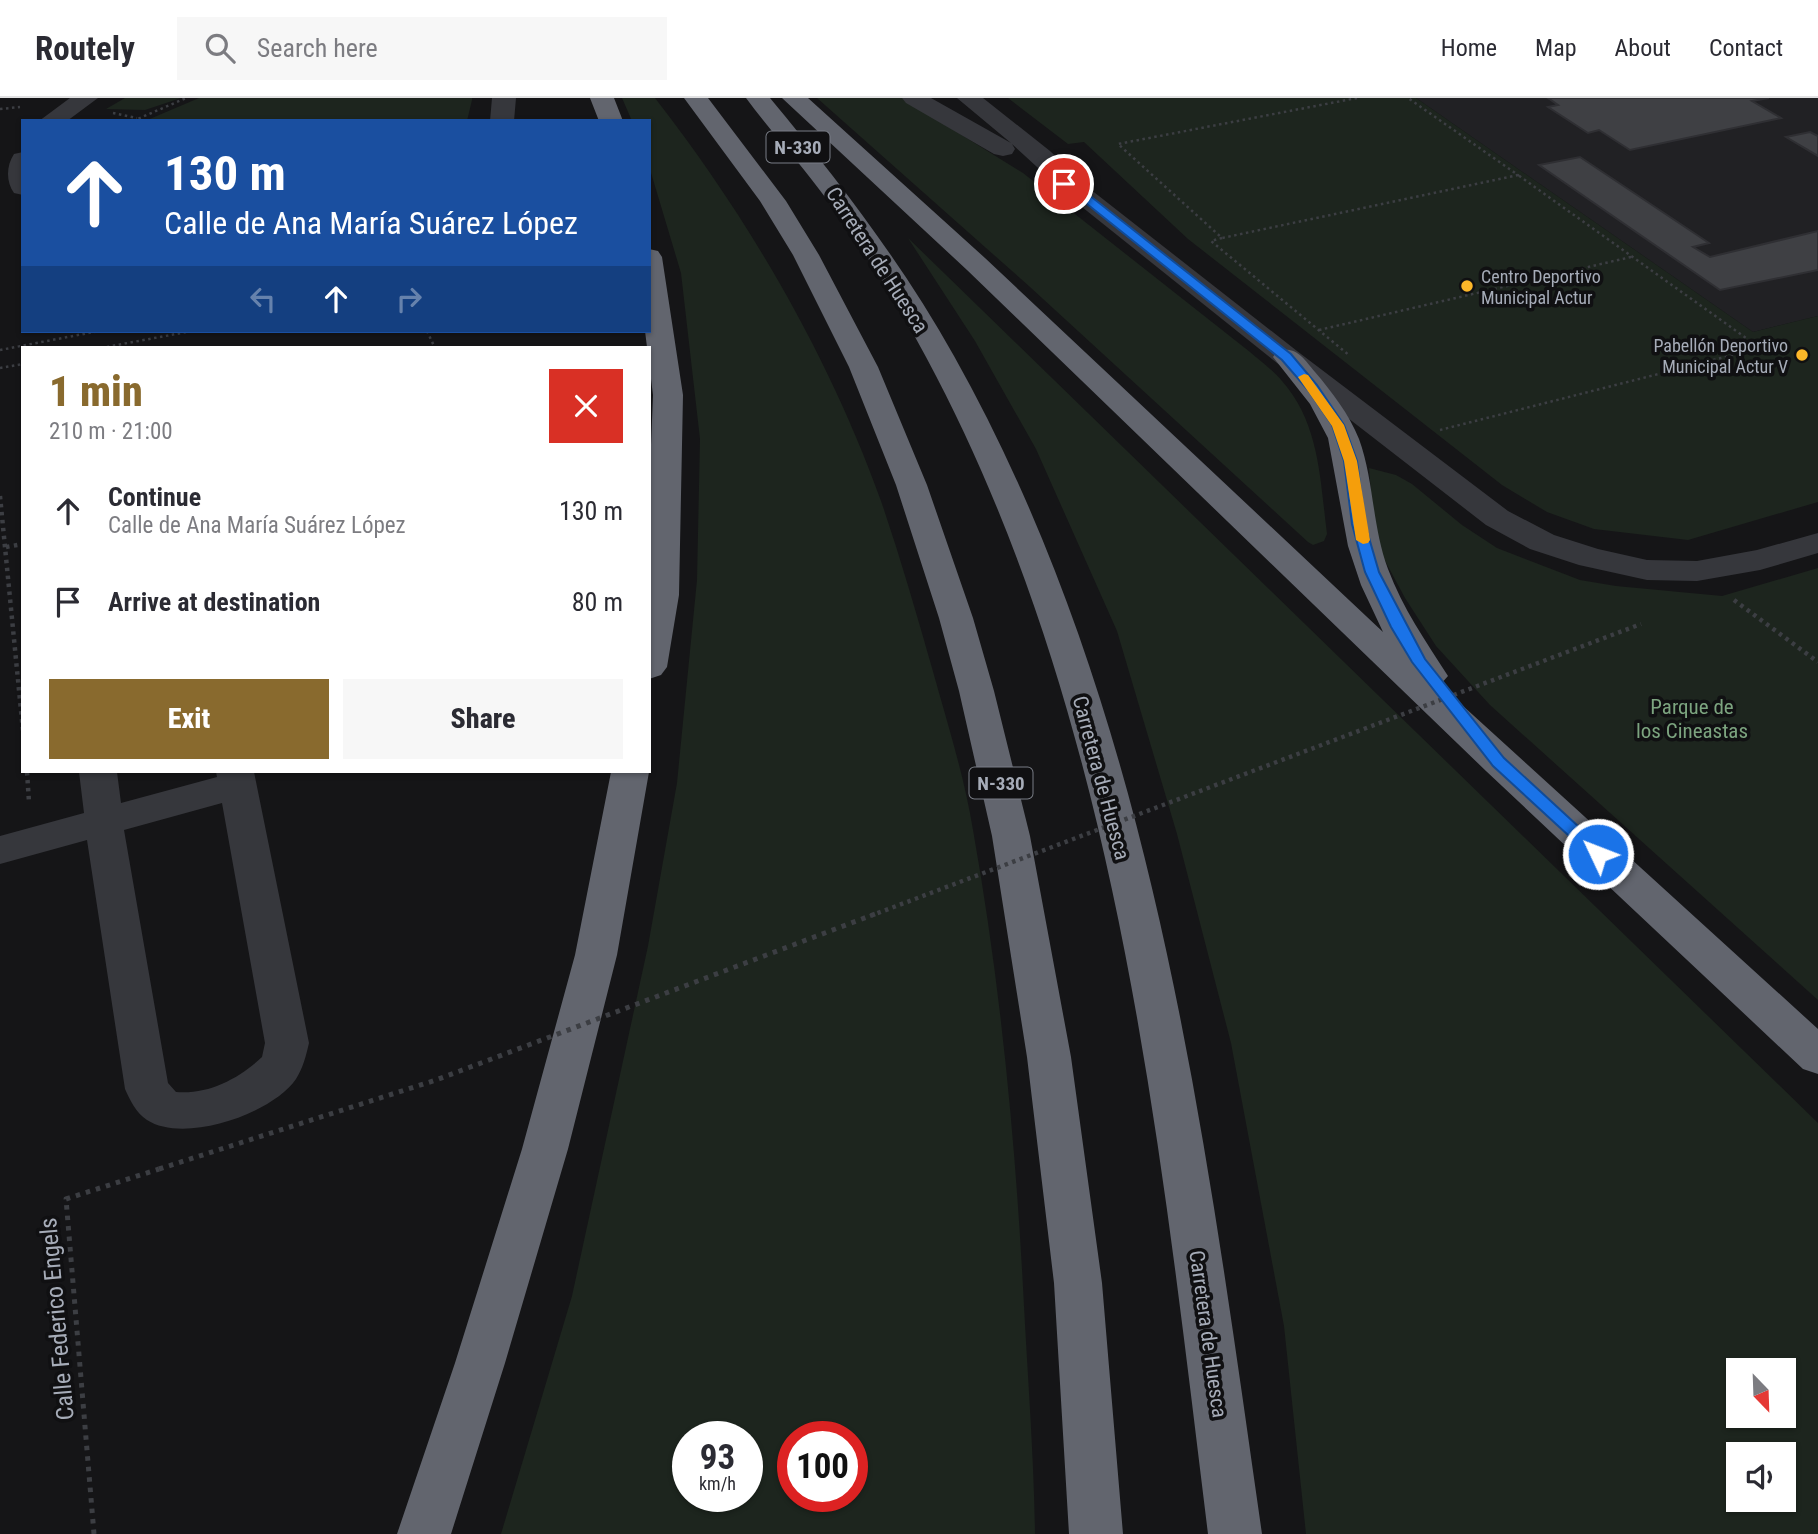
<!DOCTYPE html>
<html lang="en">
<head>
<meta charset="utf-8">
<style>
	body { margin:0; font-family:"Roboto Condensed",sans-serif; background:#f7f7f7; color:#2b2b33; height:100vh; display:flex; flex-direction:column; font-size:26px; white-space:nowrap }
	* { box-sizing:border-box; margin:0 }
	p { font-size:23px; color:#7c7c81 }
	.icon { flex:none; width:38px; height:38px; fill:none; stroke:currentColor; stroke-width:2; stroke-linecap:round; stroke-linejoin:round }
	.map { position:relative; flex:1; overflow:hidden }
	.side { position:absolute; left:21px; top:248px; width:630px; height:427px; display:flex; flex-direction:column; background:#fff; border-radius:0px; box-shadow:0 2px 5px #0004 }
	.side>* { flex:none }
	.guide { position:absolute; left:21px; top:21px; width:630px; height:214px; border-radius:0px; box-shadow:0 2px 5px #0004; background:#1a4fa0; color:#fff; overflow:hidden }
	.needle { width:46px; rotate:157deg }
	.controls { position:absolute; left:1726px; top:1260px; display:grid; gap:14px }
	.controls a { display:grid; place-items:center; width:70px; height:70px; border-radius:0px; background:#fff; box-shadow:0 2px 5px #0004; font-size:35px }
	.speed { position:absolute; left:672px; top:1323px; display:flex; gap:14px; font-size:35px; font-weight:700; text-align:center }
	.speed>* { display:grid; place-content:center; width:91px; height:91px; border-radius:50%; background:#fff; box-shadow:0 2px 5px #0004; line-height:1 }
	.speed small { font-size:18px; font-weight:400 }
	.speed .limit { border:10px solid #d22; background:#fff; color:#111 }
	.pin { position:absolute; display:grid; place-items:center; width:60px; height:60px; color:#fff; margin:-30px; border:4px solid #fff; border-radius:50%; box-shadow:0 2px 7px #0007 }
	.me { position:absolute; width:77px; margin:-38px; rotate:313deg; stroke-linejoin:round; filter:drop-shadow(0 0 5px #0008) }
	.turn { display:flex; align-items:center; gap:24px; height:147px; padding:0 28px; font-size:32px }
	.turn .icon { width:91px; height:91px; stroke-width:2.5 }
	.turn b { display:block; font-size:49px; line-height:60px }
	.lanes { display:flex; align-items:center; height:66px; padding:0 28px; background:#0003; justify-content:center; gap:35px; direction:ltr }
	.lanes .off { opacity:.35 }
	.round { display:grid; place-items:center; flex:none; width:74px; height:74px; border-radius:0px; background:#f7f7f7 }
	.headline { display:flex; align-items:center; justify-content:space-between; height:119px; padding:0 28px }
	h1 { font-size:42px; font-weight:800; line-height:52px; color:#896a2e }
	.action { display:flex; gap:14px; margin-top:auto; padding:14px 28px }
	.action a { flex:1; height:80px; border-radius:0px; background:#896a2e; color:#fff; font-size:28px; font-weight:800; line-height:80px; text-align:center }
	.action a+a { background:#f7f7f7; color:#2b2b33 }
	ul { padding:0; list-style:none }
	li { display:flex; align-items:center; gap:21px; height:91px; padding:0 28px }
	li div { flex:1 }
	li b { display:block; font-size:26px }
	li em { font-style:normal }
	header { display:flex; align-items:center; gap:42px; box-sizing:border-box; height:98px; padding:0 35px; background:#fff; border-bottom:2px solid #e1e1e2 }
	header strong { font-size:33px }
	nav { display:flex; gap:38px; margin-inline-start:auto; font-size:24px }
	.search { width:490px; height:63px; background:#f7f7f7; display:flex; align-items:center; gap:18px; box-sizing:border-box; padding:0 24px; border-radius:0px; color:#7c7c81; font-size:26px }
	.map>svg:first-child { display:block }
	.built { fill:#212124 }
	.green { fill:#1d251e; fill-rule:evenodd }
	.building { fill:#3f4044; stroke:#2f2f33; stroke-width:2 }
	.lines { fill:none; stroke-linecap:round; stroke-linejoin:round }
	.path-far2 { stroke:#3c3e43; stroke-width:2.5; stroke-dasharray:2.5 3.5; stroke-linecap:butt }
	.path-far1 { stroke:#3c3e43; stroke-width:4.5; stroke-dasharray:3.5 4.5; stroke-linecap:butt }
	.path { stroke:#3c3e43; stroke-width:5; stroke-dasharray:4.5 6; stroke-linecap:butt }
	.minor { fill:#36373c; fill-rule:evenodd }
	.highway { fill:#62656e; fill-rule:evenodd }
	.path-bridge-far1 { stroke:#3c3e43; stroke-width:4.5; stroke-dasharray:3.5 4.5; stroke-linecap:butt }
	.path-bridge { stroke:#3c3e43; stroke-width:5; stroke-dasharray:4.5 6; stroke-linecap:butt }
	.route { fill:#1a73e8; stroke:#114b97; stroke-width:2 }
	.slow { fill:#f59e0b }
	.poi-dot { fill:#fcb729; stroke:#101012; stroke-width:2.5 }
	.labels { text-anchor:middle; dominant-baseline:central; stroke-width:7; stroke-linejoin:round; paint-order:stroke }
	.far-poi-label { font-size:18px; fill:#a6acb8; stroke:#101012; text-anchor:start }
	.shield { fill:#101012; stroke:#797d86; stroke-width:2 }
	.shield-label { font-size:19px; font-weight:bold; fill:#a6acb8 }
	.street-label { font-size:21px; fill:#a6acb8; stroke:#101012 }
	.park-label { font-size:21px; fill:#7ca47f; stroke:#101012 }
	.near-street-label { font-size:24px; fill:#a6acb8; stroke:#101012 }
</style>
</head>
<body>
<header>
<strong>Routely</strong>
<div class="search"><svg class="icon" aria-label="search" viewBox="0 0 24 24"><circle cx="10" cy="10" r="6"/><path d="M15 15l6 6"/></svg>Search here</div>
<nav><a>Home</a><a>Map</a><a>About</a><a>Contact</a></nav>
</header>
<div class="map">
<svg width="1818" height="1436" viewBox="0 0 1818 1436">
	<rect width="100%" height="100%" fill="#151517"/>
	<path class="built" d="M1416,0H1818V218L1753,234Z"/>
	<path class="green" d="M125,0H181L145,12L106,11Z
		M199,0H472V2L467,23H145Z
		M622,0H655C748,119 830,260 881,403C900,458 916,514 932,570C947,624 964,677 973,732C1001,889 1016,1049 1024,1208C1028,1284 1034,1360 1035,1436H501L572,1198L648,848L677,685L697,482L700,341L681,175L649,68V23H632ZM688,1339H747V1398H688ZM793,1339H852V1398H793Z
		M817,0H902L1023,75L1250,254C1260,263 1273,272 1282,283C1320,326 1320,382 1327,436L1324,443L1313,447L1308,444L1030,189Z
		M1008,0H1416L1753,234L1818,218V404L1688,442L1594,431L1547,414L1502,387L1188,141L1084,44L1068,46Z
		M908,140L1818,1025V1436H1306L1284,1228L1231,945L1177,736L1117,533L1036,351L975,243ZM1738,1272H1783V1318H1738ZM1738,1356H1783V1402H1738Z
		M1369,370L1396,377L1412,386L1462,427L1497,450L1580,482L1616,488L1722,498L1818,470V902L1490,607L1436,548L1405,500L1375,444Z"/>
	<path class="building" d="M1548,0H1769L1752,3L1781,20L1630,52L1599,32L1588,35L1548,9L1558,7Z
		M1810,34L1818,38V58L1786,39Z
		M1580,59L1709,145L1693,149L1710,159L1818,133V172L1720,192L1539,67Z"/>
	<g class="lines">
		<path class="path-far2" d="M1357,0L1118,46L1222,140L1518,77L1408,0
			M0,11L20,9
			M113,15L137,20
			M133,23L186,0
			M1222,140L1211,143L1350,258
			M1319,232L1631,159
			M427,233L435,250
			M101,250L192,233
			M0,252L99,233
			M0,270L23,266
			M1440,332L1760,250L1518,77"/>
		<path class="path-far1" d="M0,398L23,633
			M6,449L23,446
			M1734,502L1818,564
			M27,674L29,704"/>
		<path class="path" d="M94,1436L66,1101L159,1071"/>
		<path class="minor" d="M70,0H98L67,23H39Z
			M492,0H516L514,23H490Z
			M902,0H931L1011,45L957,0H983L1050,53L1090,91L1297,253L1508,413L1554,437L1598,451L1647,462L1697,463L1757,452L1818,435V455L1760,472L1697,483L1647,482L1579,467L1530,451L1486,427L1277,265L1072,101L1012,46L1015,51L1012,56L1003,58L994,56L906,5Z
			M23,54V97L14,95C6,84 6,68 14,56Z
			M79,674H117L121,705L217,679L216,674H254L309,945C306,958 303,970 296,981C272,1016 184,1046 147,1022C136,1015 130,1002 125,991L87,742L0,766V738L84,715ZM222,705L265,945L262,959C240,980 208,997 176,994L168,985L124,732Z"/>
		<path class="highway" d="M590,0H614L623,23H599Z
			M684,0H708L786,103L819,157L878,269L927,387L973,520L994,593L1030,738L1071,959L1102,1185L1123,1436H1069L1054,1185L1027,959L992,738L959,593L939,520L896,387L849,269L793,157L760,103Z
			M746,0H770C838,82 902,165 954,258C1154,614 1205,1039 1262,1436H1208C1159,1040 1118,616 926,259C897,205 865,152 828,103C802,67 772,35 746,0Z
			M782,0H808L985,160L1383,534L1361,487L1348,448L1328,340L1310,306L1273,259L1277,253C1297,248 1303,260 1315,274C1332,294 1349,316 1359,341C1374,382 1372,428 1388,471C1403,511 1425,542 1448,578L1440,587L1818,931V976L1803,971L1486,673L967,172Z
			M649,151L658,153L662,159L683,297L679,497L667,569L661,577L649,581V396L653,297L645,233H649Z
			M611,674H649L617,857L568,1051L505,1265L451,1436H397L455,1265L522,1051L575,857Z"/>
		<path class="path-bridge-far1" d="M870,818L1641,526"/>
		<path class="path-bridge" d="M159,1071L436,982L875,816"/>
	</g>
	<path class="route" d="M1064,83L1084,93L1291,256L1317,287L1344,327L1357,363L1365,426L1379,474L1425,561L1504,660L1604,752L1607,756L1604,760H1593L1493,668L1412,564L1391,529L1365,474L1352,426L1344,363L1332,327L1308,292L1282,262L1077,98L1060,88L1059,86Z"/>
	<path class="slow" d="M1304,276L1308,277L1344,327L1357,363L1370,442L1368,445L1363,446L1356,442L1344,363L1332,328L1298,279Z"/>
	<g class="poi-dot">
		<circle cx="1467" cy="188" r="7"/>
		<circle cx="1802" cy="257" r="7"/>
	</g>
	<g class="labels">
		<g class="far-poi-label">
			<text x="1481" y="178">Centro Deportivo<tspan x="1481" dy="21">Municipal Actur</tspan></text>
			<text x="1788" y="247" text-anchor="end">Pabellón Deportivo<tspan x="1788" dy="21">Municipal Actur V</tspan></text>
		</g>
		<g class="shield">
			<rect x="766.5" y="33.5" width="63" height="31" rx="5"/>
			<rect x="969.5" y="669.5" width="63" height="31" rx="5"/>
		</g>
		<g class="shield-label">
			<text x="798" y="49">N-330</text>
			<text x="1001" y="685">N-330</text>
		</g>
		<g class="street-label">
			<text transform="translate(877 162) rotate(57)">Carretera de Huesca</text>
			<text transform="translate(1101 680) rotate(75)">Carretera de Huesca</text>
			<text transform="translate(1208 1236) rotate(82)">Carretera de Huesca</text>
		</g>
		<g class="park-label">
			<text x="1692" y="609">Parque de<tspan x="1692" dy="24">los Cineastas</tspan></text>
		</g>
		<g class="near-street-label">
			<text transform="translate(57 1221) rotate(-95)">Calle Federico Engels</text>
		</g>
	</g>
</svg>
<div class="controls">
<a><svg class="needle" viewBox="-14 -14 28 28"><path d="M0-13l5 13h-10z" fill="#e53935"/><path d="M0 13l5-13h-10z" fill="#7c7c81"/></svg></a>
<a><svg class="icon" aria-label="sound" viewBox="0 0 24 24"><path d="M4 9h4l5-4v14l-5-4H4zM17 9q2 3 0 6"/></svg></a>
</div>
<div class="speed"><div>93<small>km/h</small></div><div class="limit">100</div></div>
<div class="pin" style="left:1064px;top:86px;background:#d93025"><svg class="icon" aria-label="arrive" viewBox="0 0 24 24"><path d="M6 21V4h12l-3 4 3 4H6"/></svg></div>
<svg class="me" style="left:1598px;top:756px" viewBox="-20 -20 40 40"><circle r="17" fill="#1a73e8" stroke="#fff" stroke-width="3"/><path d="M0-11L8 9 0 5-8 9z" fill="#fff"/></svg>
<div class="guide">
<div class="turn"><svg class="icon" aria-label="ahead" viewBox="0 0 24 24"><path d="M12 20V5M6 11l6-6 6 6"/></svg><div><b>130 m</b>Calle de Ana María Suárez López</div></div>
<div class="lanes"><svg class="icon off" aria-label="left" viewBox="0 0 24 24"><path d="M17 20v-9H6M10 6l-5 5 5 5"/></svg><svg class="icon" aria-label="ahead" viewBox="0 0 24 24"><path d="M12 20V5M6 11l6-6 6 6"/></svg><svg class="icon off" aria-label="right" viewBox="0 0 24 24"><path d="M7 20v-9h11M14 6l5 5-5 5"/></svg></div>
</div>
<section class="side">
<div class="headline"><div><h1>1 min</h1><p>210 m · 21:00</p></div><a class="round" style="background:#d93025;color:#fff"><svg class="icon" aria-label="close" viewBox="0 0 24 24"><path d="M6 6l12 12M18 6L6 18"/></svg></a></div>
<ul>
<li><svg class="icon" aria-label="ahead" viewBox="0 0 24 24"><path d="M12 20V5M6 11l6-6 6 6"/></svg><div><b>Continue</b><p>Calle de Ana María Suárez López</p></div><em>130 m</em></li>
<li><svg class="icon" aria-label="arrive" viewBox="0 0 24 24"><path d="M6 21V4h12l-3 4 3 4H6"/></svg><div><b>Arrive at destination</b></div><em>80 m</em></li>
</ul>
<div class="action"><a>Exit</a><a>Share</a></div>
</section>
</div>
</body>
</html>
